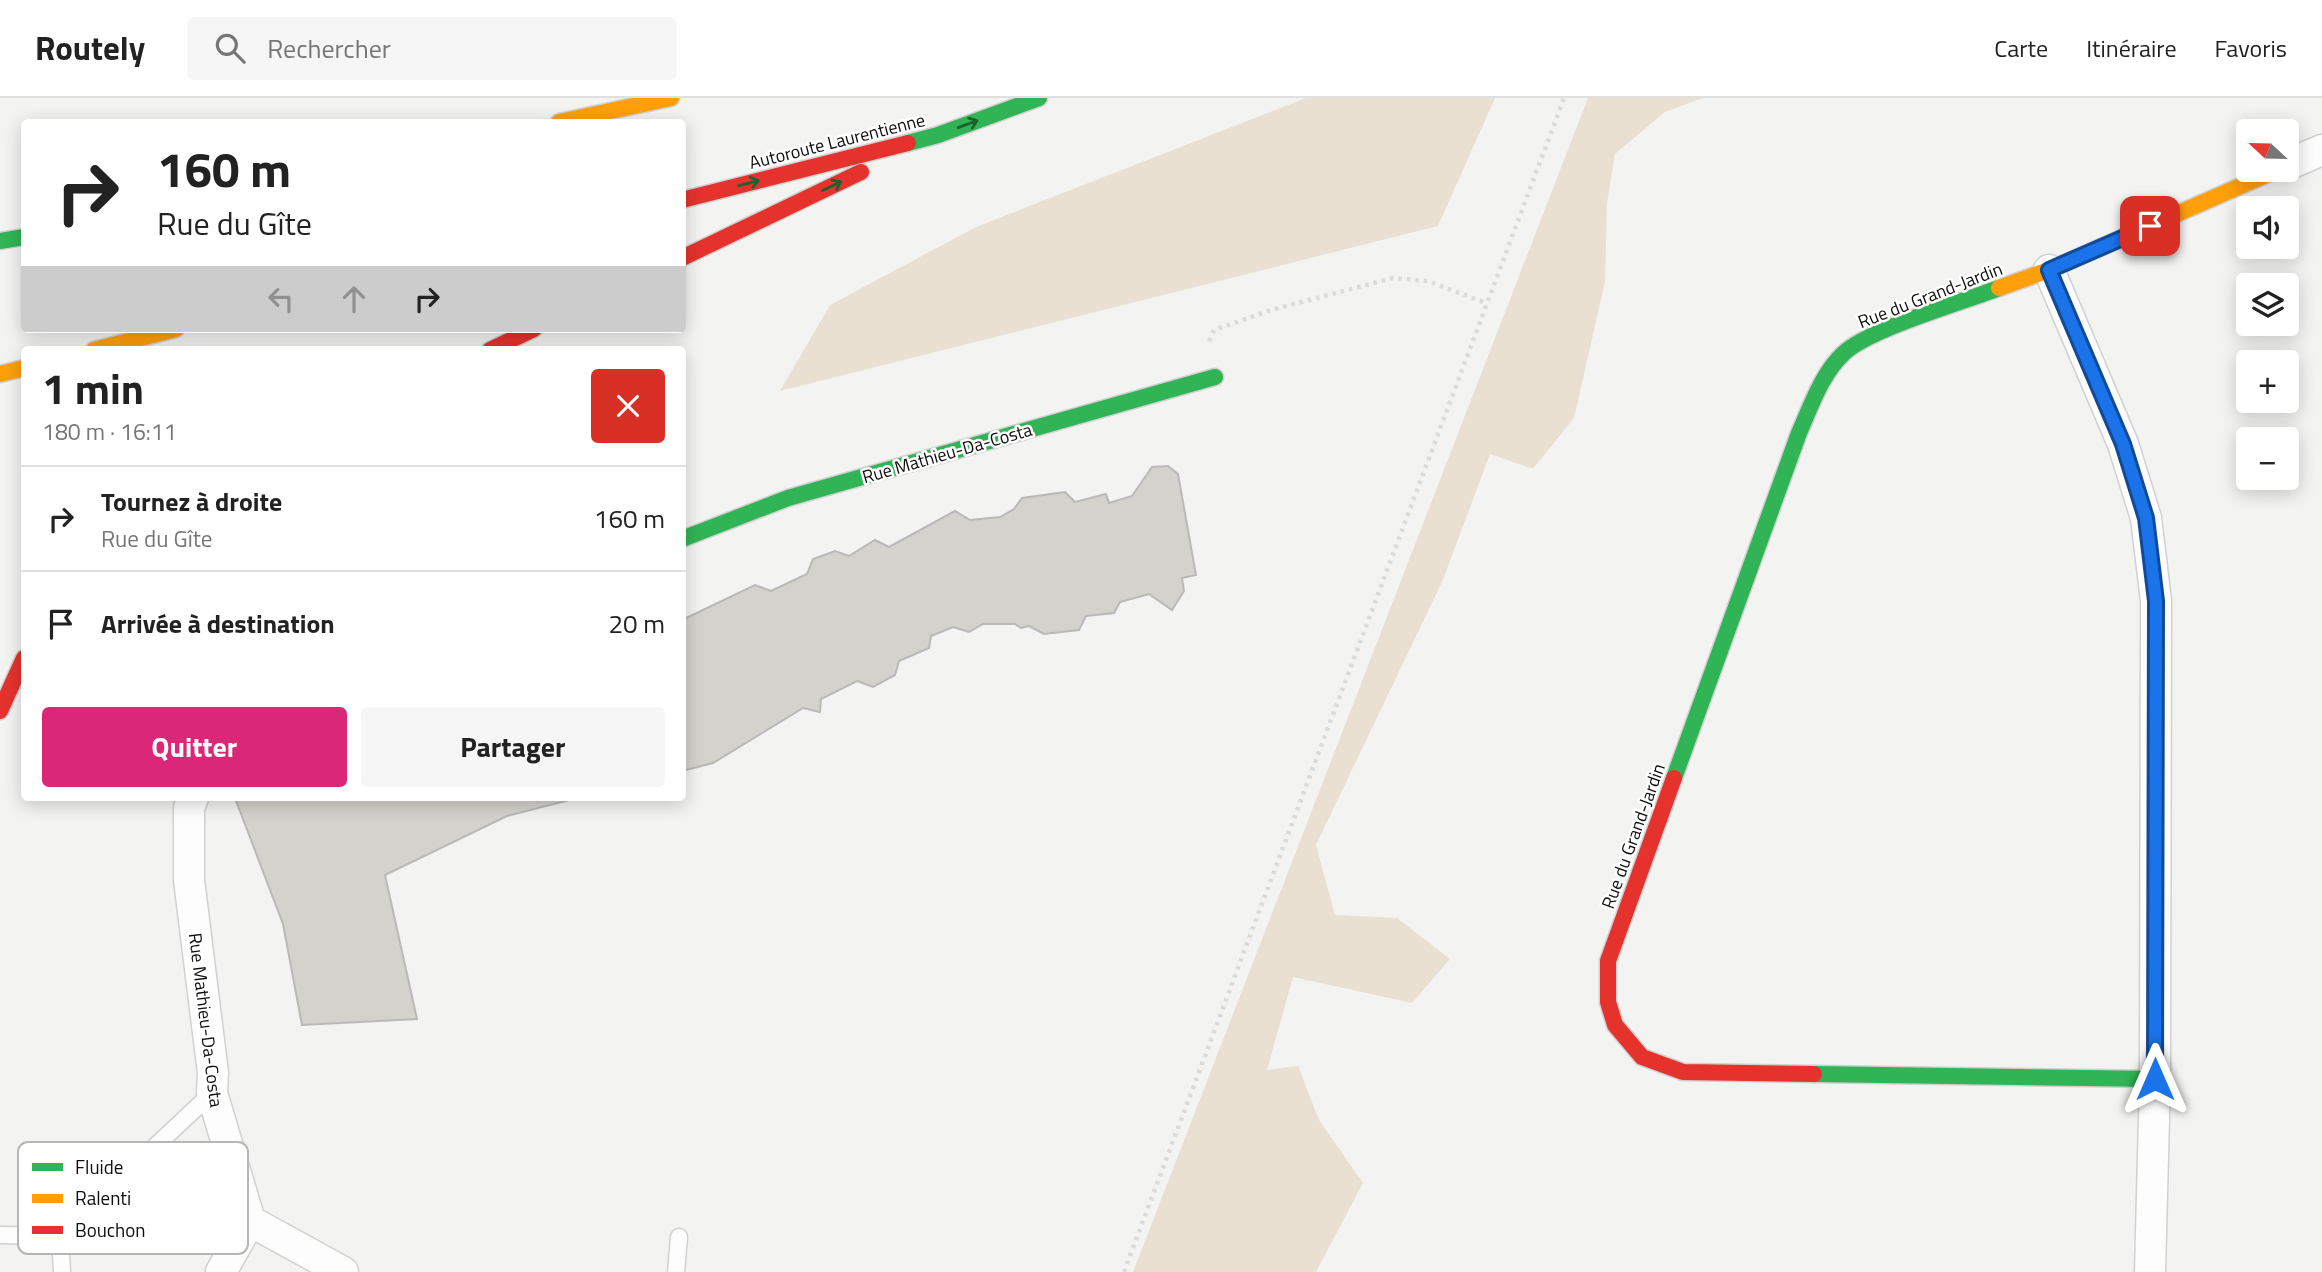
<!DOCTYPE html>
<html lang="fr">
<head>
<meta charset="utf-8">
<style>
	body { margin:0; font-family:"Titillium Web",sans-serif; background:#f6f6f6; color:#222; height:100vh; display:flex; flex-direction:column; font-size:26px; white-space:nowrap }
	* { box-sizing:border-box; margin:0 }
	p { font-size:23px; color:#767676 }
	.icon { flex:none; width:38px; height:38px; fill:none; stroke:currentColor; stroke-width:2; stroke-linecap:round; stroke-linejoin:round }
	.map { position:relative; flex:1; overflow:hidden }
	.details { position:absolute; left:21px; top:248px; width:665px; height:455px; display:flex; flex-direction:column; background:#fff; border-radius:7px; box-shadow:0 4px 18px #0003 }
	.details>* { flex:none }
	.top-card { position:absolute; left:21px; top:21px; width:665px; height:214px; border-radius:7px; box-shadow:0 4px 18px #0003; background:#fff; color:#222; overflow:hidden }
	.needle { width:46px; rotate:292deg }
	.tools { position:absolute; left:2236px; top:21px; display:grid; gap:14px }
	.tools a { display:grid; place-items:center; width:63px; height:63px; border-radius:7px; background:#fff; box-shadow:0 4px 18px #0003; font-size:35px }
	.pin { position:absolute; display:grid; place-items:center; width:60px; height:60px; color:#fff; margin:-30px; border-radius:14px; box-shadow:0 4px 10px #0006 }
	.me { position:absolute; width:77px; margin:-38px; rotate:0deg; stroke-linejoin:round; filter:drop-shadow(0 0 5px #0008) }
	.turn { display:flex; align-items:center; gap:24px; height:147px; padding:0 21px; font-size:32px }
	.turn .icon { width:91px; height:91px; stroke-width:2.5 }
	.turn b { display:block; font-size:49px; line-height:60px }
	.lanes { display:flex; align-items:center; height:66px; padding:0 21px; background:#0003; justify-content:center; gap:35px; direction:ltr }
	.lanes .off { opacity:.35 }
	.round { display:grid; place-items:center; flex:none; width:74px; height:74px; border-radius:7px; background:#f6f6f6 }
	.head { display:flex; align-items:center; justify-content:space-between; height:119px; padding:0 21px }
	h1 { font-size:42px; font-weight:700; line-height:52px }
	.cta { display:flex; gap:14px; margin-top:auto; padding:14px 21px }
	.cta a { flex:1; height:80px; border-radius:7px; background:#db2777; color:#fff; font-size:28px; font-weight:700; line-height:80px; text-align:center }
	.cta a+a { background:#f6f6f6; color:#222 }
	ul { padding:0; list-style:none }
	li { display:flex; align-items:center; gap:21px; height:105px; padding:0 21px; border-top:2px solid #e0e0e0 }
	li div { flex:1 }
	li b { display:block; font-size:26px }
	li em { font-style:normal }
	header { display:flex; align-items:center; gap:42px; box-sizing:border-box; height:98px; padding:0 35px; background:#fff; border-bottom:2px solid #e0e0e0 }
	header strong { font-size:33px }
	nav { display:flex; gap:38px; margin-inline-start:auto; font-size:24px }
	.search { width:490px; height:63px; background:#f6f6f6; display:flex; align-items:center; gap:18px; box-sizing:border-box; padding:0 24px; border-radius:7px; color:#767676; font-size:26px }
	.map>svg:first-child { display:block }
	.green { fill:#e9e0d1 }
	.building { fill:#d3d2cc; stroke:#b9b9b7; stroke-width:2 }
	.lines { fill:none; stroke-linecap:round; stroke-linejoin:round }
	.lane-casing { stroke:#d0d1d0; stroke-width:19 }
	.street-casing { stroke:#d0d1d0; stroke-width:33 }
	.fast-casing { stroke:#d0d1d0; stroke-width:19 }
	.slow-casing { stroke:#d0d1d0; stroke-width:19 }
	.jam-casing { stroke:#d0d1d0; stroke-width:19 }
	.path { stroke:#dbdbda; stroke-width:4.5; stroke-dasharray:3.5 5; stroke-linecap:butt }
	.lane { stroke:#fdfdfd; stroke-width:16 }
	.street { stroke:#fdfdfd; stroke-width:30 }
	.fast { stroke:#30b455; stroke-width:16 }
	.slow { stroke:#ff9f0a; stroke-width:16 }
	.jam { stroke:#e5322d; stroke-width:16 }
	.oneway { stroke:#1e6030 }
	.route-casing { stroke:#114b97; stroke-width:18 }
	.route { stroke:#1a73e8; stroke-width:12 }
	.labels { text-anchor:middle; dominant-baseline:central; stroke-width:5; stroke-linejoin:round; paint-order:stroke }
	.street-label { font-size:18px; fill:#0d0d0c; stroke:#fff }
	.key { fill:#fff; stroke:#b6b6b6; stroke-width:2 }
	.key-label { font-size:19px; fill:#0d0d0c }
</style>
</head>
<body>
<header>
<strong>Routely</strong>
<div class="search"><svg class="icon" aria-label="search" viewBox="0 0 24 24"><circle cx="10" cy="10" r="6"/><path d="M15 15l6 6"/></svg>Rechercher</div>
<nav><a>Carte</a><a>Itinéraire</a><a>Favoris</a></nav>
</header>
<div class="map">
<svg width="2322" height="1174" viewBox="0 0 2322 1174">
	<rect width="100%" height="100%" fill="#f3f4f2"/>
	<path class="green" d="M1306,0H1495L1438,128L780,293L830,207L976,129Z
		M1588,0H1703L1665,14L1615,56L1607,105L1605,184L1574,320L1533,371L1490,356L1442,484L1316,747L1335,817L1397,820L1450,861L1412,905L1293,879L1267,972L1298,968L1319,1022L1363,1085L1316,1174H1133Z"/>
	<path class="building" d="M1168,368L1178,376L1196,477L1182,480L1184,493L1172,512L1149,496L1120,504L1114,515L1086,518L1079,532L1044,536L1029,528L1021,530L1015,526H983L969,534L953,529L931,538L929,550L899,563L895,577L873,589L857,583L821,601L820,614L803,610L713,665L682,673V522L755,487L771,493L807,476L813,461L835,453L849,458L875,442L889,449L955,413L970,422L1000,419L1014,411L1022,400L1065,394L1075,404L1106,396L1109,405L1132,398L1152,369Z
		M235,700H577L507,718L385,777L417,921L302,927L283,826Z"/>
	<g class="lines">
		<g class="lane-casing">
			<path id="lane" d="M0,1137L60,1138
				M62,1174L60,1138L212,995
				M676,1174L679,1139"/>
		</g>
		<g class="street-casing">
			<path id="street" d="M2287,67L2322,52
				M2049,172L2123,346L2146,420L2156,503L2155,981L2150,1174
				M193,700L189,710V782L213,975L212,995L250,1123L221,1174
				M250,1123L343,1174"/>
		</g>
		<g class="fast-casing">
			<path id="fast" d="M908,45L938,37L1039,0
				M0,143L24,139
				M682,441L788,400L1215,279
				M1674,680L1799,335C1811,308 1822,275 1844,255C1869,231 1963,204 1999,190
				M1814,976L2155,981"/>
		</g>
		<g class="slow-casing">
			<path id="slow" d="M559,24L671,0
				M1999,190L2049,172L2277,72
				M94,252L176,231
				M0,276L24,270"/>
		</g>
		<g class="jam-casing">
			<path id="jam" d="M682,102L908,45
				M682,160L861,74
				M490,252L534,231
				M0,613L24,560
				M1674,680L1608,863V904L1615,927L1642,959L1683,974L1814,976"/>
		</g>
		<path class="path" d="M1209,243L1214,232L1271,212L1393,180L1428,183L1486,205
			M1124,1174L1564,0"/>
		<use href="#lane" class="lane"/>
		<use href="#street" class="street"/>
		<use href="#fast" class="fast"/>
		<use href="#slow" class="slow"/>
		<use href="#jam" class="jam"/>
	</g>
	<defs><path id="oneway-shaft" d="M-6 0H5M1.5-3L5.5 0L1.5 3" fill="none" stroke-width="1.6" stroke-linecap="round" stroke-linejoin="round" transform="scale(1.75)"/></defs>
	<g class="oneway">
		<use href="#oneway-shaft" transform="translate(968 26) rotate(-20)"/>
		<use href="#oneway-shaft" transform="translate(749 85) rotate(-14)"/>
		<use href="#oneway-shaft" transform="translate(832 88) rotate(-26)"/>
	</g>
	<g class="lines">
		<g class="route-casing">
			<path id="route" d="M2150,128L2049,172L2123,346L2146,420L2156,503L2155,981"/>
		</g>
		<use href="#route" class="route"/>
	</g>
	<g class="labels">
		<g class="street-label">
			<text transform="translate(837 43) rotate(-14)">Autoroute Laurentienne</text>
			<text transform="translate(1930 197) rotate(-21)">Rue du Grand-Jardin</text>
			<text transform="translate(947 355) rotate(-16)">Rue Mathieu-Da-Costa</text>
			<text transform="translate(1633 738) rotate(-70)">Rue du Grand-Jardin</text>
			<text transform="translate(206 922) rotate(83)">Rue Mathieu-Da-Costa</text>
		</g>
	</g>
	<rect x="18" y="1044" width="230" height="112" rx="10" class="key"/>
	<rect x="32" y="1065" width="31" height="8" fill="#30b455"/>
	<rect x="32" y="1096" width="31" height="9" fill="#ff9f0a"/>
	<rect x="32" y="1128" width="31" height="8" fill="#e5322d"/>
	<g class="key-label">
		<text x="75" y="1076">Fluide</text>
		<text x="75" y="1107">Ralenti</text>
		<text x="75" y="1139">Bouchon</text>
	</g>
</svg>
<div class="tools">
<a><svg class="needle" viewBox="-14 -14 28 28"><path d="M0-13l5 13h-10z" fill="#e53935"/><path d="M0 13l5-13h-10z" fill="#767676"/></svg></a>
<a><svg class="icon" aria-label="sound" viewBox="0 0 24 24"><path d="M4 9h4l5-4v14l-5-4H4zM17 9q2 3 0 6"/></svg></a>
<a><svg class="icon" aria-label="layers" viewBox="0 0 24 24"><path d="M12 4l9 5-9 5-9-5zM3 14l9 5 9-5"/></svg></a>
<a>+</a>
<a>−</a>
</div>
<div class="pin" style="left:2150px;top:128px;background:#d93025"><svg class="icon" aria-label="arrive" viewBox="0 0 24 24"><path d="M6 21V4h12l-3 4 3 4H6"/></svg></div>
<svg class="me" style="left:2155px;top:981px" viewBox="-20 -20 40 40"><path d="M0-17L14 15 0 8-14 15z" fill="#1a73e8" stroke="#fff" stroke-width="4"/></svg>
<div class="top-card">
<div class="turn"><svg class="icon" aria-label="right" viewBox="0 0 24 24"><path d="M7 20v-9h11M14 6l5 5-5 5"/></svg><div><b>160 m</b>Rue du Gîte</div></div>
<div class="lanes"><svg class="icon off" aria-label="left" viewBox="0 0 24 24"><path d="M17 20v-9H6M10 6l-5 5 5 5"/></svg><svg class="icon off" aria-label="ahead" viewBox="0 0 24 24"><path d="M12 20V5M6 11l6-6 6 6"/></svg><svg class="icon" aria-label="right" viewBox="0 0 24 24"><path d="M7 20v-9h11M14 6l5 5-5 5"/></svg></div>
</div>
<section class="details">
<div class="head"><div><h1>1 min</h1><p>180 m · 16:11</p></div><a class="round" style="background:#d93025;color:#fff"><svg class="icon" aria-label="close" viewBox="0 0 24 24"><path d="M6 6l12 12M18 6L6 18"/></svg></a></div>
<ul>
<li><svg class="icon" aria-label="right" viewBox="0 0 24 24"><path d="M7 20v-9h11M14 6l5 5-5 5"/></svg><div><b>Tournez à droite</b><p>Rue du Gîte</p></div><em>160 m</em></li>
<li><svg class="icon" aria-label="arrive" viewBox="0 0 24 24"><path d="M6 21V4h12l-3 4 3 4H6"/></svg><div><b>Arrivée à destination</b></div><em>20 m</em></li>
</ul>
<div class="cta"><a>Quitter</a><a>Partager</a></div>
</section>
</div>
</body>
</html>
